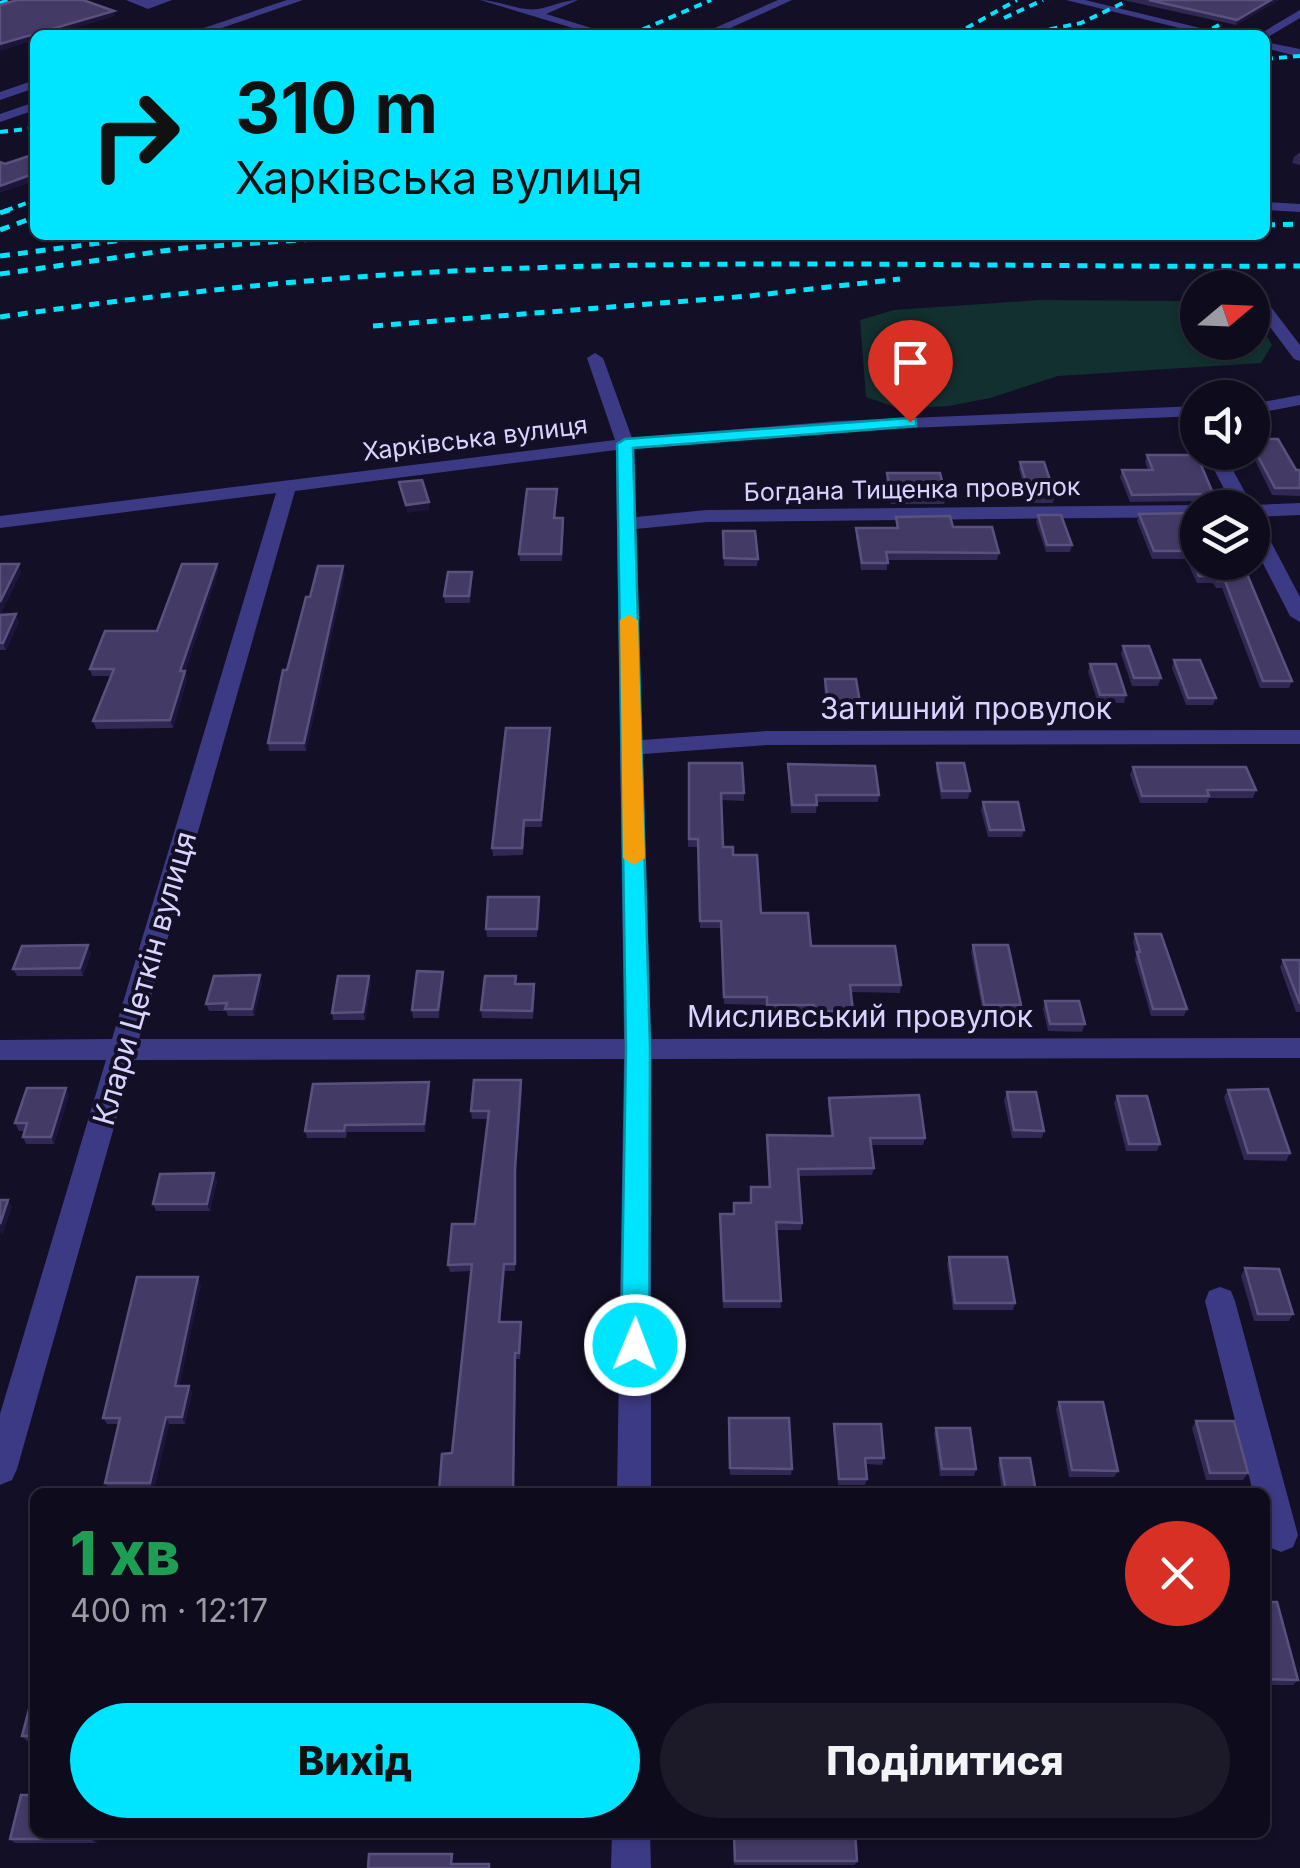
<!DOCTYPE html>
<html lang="uk">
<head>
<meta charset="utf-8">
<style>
	body { margin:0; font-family:Inter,sans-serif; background:#1c1929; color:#f1f3f6; height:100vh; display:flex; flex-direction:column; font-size:38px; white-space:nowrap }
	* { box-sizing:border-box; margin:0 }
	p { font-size:32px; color:#9b9ba3 }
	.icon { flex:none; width:55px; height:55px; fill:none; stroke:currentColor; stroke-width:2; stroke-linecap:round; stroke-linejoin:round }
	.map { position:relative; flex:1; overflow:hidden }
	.details { position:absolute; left:30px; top:1488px; width:1240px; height:350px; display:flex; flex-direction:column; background:#0e0b1c; border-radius:15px; box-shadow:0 2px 8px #0004,0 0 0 2px #2e2b3b }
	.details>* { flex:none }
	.guide { position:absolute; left:30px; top:30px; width:1240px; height:210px; border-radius:15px; box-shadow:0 2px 8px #0004,0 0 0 2px #2e2b3b; background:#00e5ff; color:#111; overflow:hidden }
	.needle { width:65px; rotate:71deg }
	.buttons { position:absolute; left:1180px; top:270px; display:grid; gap:20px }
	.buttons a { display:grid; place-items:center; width:90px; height:90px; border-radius:50%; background:#0e0b1c; box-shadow:0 2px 8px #0004,0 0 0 2px #2e2b3b; font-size:50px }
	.pin { position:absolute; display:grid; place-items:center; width:85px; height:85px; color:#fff; margin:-102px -42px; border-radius:50% 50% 50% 0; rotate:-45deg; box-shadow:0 0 10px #0007 }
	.pin .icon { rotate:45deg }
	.me { position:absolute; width:110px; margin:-55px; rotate:1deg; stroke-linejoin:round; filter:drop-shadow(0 0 8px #0008) }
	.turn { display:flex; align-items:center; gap:35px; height:210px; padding:0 40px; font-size:45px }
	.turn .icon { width:130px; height:130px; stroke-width:2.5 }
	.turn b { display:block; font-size:70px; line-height:85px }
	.round { display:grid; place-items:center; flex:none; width:105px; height:105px; border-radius:52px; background:#1c1929 }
	.overview { display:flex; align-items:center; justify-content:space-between; height:170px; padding:0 40px }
	h1 { font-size:60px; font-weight:800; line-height:75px; color:#1e9e55 }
	.button { display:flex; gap:20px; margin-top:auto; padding:20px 40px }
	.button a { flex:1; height:115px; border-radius:60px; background:#00e5ff; color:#111; font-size:40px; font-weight:800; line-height:115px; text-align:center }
	.button a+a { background:#1c1929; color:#f1f3f6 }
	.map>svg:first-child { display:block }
	.green { fill:#12302f }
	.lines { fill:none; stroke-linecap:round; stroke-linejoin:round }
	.minor { fill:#3d3a85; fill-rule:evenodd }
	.rail-far1 { stroke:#00e5ff; stroke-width:4; stroke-dasharray:8 6; stroke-linecap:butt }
	.rail { stroke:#00e5ff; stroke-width:5; stroke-dasharray:10 8; stroke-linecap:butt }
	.wall { fill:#312854 }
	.shaded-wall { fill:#1d163a }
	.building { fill:#433a66; stroke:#5a527e; stroke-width:2.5 }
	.route { fill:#00e5ff; stroke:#0095a6; stroke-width:2.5 }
	.slow { fill:#f59e0b }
	.labels { text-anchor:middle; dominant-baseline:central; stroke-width:8; stroke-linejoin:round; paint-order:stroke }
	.far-street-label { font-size:25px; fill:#d9d4ff; stroke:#130f26 }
	.street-label { font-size:30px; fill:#d9d4ff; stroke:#130f26 }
</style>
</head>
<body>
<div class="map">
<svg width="1300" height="1868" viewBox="0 0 1300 1868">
	<rect width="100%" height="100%" fill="#130f26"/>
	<path class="green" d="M1040,300L1185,301L1197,304L1198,342H1252L1253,323L1263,330L1272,345L1261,363L1058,376L990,398L949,406L900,409L866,397L860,320L894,310Z"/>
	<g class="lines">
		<path class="minor" d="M126,0H172L148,9Z
			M287,0H303L201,35H183Z
			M480,0C498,0 521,12 538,9C552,7 563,0 578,0L546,14L614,35H596Z
			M778,0H792L715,35H699Z
			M1066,0H1085L1229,35H1208Z
			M1300,10V18L1268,37L1258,35Z
			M1265,42L1300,49V57L1265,48Z
			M35,80V88L0,100V92Z
			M35,102V110L0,122V114Z
			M1265,202L1300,204V212L1265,210Z
			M1252,289L1258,290L1300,345V361L1294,359L1252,303Z
			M595,353L603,358L632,438L837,421L1198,406V416L837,431L634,449L636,517L707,510L1198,505L1205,508H1198V517L707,522L636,529L642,740L766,731L1300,730V744L766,745L643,754L651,1039L1300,1038V1058L651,1059V1492H617L624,1059L133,1060L17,1469L12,1480L0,1485V1414L106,1060H0V1040L112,1039L276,493L0,528V516L615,440L587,358ZM616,450L624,1039H139L295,491Z
			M1300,395V405L1252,414V404Z
			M1205,452H1223L1252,505L1300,503V515L1252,517V508H1234Z
			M1252,517L1261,523L1300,597V622L1290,616L1252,542Z
			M1220,1287L1231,1291L1235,1301L1298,1535L1293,1547L1281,1552L1269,1547L1265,1538V1492H1253L1205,1301L1209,1291Z
			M612,1832H650L651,1868H611Z"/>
		<path class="rail-far1" d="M0,3L11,0
			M1004,18L1043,0
			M630,35L711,0
			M954,35L1017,0
			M1022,35L1081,23L1125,2
			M1200,35L1219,25
			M1265,59L1300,56
			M0,132L35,128
			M5,211L35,200"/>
		<path class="rail" d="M0,213L12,209
			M1265,225L1300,224
			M0,230L35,217
			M0,256L161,235
			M0,274L184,248L372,235
			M0,317C175,292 351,273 528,268C785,259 1043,268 1300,266
			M373,326L749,296L900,279"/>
	</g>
	<path class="wall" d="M1123,0H1279L1236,25Z
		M1300,152V165L1292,163L1294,157Z
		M1252,439L1296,470H1300V496L1272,495L1251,452H1252Z
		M1147,455H1197L1219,508L1198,501L1130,502L1120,477L1122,470H1148L1145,462Z
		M1020,462L1055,495L1053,503H1029L1019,469Z
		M887,473L946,497L944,504H891L886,480Z
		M557,496L555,518L564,525L562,561H520L519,554Z
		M1139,514L1242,562L1292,681L1289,688H1260L1222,588H1216L1213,583H1197L1186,559H1152L1137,521Z
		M1038,515L1072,545L1070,552H1046L1036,522Z
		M896,517L953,527L999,553L997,560H887V570H861L856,536V528H896Z
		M723,531L758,559L757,566H724Z
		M0,564L21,572L0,615L19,622L6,650H0Z
		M217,564L218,571L185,671L187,679L173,728L96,729L93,721L111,676H92L90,669L157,631Z
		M472,572L470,603H445L444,596Z
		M345,574L306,751H269L268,743L287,670Z
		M1123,646L1161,678L1158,686H1132L1121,654Z
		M1174,660L1216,698L1213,705H1186L1172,668Z
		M1090,664L1126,695L1124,703H1098L1088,672Z
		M825,679L860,703L859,711H827L824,687Z
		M550,735L542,827H525L523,855L493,856L492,848Z
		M689,763L744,793V801L721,800L723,847L733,855L761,913L811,946L901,985L900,993L851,992L853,1011L852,1019H814L813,1012H766V1005L724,1004L721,928H700L698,847H688Z
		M937,763L970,791L968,799H941L936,770Z
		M788,764L879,795L878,802H817L816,813H791Z
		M1133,767L1256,790L1253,798H1209L1207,803H1140L1130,775Z
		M983,802L1024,830L1022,837H988L981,810Z
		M539,897L537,937H487L486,929Z
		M1135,934L1187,1009L1184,1016H1151L1135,960L1136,955L1133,942Z
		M973,945L1021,1005L1019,1013H983L971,952Z
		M91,953L83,976H17L13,969Z
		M1283,960H1300V1012H1296L1280,967Z
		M444,979L439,1018H413L412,1010Z
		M262,983L254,1016H228L226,1011H209L206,1004Z
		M371,983L365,1020H333L332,1013Z
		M517,984L535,991L533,1019L482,1018L481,1010Z
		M1045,1001L1085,1024L1082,1032L1048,1031L1043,1009Z
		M522,1088L516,1175L515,1271H505L500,1322L521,1329L520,1359H516L514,1492H439L452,1453L472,1271L450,1272L448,1265L475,1224L488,1119H472L471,1111Z
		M430,1089L425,1132H347L346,1138H307L305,1131Z
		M1228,1090L1290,1153L1286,1161L1244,1160L1224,1097Z
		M1007,1092L1044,1131L1042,1138H1012L1004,1100Z
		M69,1095L54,1144H26L23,1137L25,1131H19L15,1123Z
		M1117,1096L1160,1144L1157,1151H1126L1114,1103Z
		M829,1098L925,1138L923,1145H871L874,1168L872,1175L799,1176L802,1223L801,1230H777L781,1308H723L720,1222L733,1214L734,1203H750L769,1187L767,1135L831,1136L828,1105Z
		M214,1173L217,1181L210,1211H156L153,1204Z
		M949,1257L1015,1303L1013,1310H953L947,1264Z
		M1245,1268L1293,1314L1289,1321H1254L1241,1276Z
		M201,1284L179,1386H189L192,1393L185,1424H169L154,1489H109L105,1483L119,1424H107L103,1418Z
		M1059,1402L1118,1471L1114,1477H1069L1056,1409Z
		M1196,1421L1248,1473L1243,1480H1206L1192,1428Z
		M834,1424L884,1458L882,1465L866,1464L867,1479L865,1485H838L833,1430Z
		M728,1425L792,1469L791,1475H730Z
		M936,1428L976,1469L974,1476H940L934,1434Z
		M1000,1458L1036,1492H1002L998,1464Z
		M1265,1602L1298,1680L1293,1685H1265Z
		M35,1698V1741H27L22,1736Z
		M98,1832L96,1843H15L10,1839Z
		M733,1832H855L857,1861L855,1865H734Z"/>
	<path class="shaded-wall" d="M1271,0H1279L1236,25L1237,20Z
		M114,11L115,16L52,35H35V40L0,51V44Z
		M30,175L32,182L0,193V186Z
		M429,502V510L407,513L406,505Z
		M19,564L21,572L0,615V602Z
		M217,564L218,571L182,679L180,671Z
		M343,566L345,574L306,751L304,743Z
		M16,614L19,622L6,650L3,643Z
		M185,671L187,679L173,728L170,720Z
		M550,728V735L542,827L541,820Z
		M88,945L91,953L83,976L80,968Z
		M443,972L444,979L439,1018L438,1010Z
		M260,975L262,983L254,1016L252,1009Z
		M369,976L371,983L365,1020L363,1012Z
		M521,1080L516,1175L515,1271V1168Z
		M429,1082L430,1089L425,1132L424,1124Z
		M66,1088L69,1095L54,1144L51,1137Z
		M214,1173L217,1181L210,1211L207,1204Z
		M8,1200L12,1207L2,1236L0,1231V1224Z
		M504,1264L505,1271L500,1328L499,1322Z
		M198,1277L201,1284L178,1393L175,1386Z
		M515,1353L514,1492H513Z
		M189,1386L192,1393L185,1424L182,1417Z
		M166,1417L169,1424L154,1489L150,1483Z
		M93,1832H98L96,1843L91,1839Z"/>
	<path class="building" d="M17,0H83L114,11L0,44V5Z
		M1149,0H1271L1237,20Z
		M35,154V178L30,175L0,186V162L5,164Z
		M1252,439H1278L1296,470H1300V488H1275L1252,445Z
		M1147,455H1197L1219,508H1203L1204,504L1210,503L1209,497L1200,494L1132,495L1122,470H1153Z
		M1020,462H1044L1055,495L1030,496Z
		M887,473H940L946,497H892Z
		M422,480L429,502L406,505L399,482Z
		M527,489H557L554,518H563L561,554H519Z
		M1198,513V562H1242L1292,681H1263L1225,581H1218L1216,576H1199L1188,551H1154L1139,514Z
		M1038,515H1061L1072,545H1047Z
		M950,516L953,527H992L999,553L886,552L888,563H862L856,528H898L896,517Z
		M723,531H755L758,559L724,558Z
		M0,564H19L0,602Z
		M182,564H217L180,671H185L170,720L93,721L114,669H90L105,631H157Z
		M318,566H343L304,743H268L283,670H287L306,597H310Z
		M448,572H472L469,596H444Z
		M16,614L3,643H0V615Z
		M1123,646H1149L1161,678H1134Z
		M1174,660H1200L1216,698H1188Z
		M1090,664H1116L1126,695H1100Z
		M825,679H856L860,703H828Z
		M506,728H550L541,820H524L522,848H492Z
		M689,763H742L744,793H721L723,847H733V855H757L761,913H808L811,946H895L901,985H850L853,1011H815L814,1005H767V997H724L721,921H700L698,839H689Z
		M937,763H964L970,791H942Z
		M788,764L875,766L879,795H816L817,805H792Z
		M1133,767H1246L1256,790H1207L1209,796H1142Z
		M983,802H1018L1024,830H990Z
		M488,897H539L537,929H486Z
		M1135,934H1161L1187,1009H1153L1137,952H1140Z
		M88,945L80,968L13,969L22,946Z
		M973,945H1008L1021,1005H984Z
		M1283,960H1300V1004Z
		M417,971L443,972L438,1010H412Z
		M260,975L252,1009H225L227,1003L206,1004L214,976Z
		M338,976H369L363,1012L332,1013Z
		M485,976H516L515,984H534L532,1011L481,1010Z
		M1045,1001H1079L1085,1024H1050Z
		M474,1080H521L515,1168V1264H504L499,1322H521L519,1353H515L513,1492H439L442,1454L452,1453L472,1264L448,1265L452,1224H475L489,1111H471Z
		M429,1082L424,1124L345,1125L344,1131H305L313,1084Z
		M27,1088H66L51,1137H23L27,1123H15Z
		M1268,1089L1290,1153H1248L1228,1090Z
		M1007,1092H1036L1044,1131L1014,1130Z
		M919,1095L925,1138H870L874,1168L798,1169L802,1223L776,1222L781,1301H724L720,1214H734V1203H751V1187H770L767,1135L833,1136L829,1098Z
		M1117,1096H1147L1160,1144H1129Z
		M214,1173L207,1204H153L160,1174Z
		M0,1200H8L0,1224Z
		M949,1257H1007L1015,1303H955Z
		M1245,1268L1279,1269L1293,1314H1258Z
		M137,1277H198L175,1386H189L182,1417H166L150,1483H105L120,1418H103Z
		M1059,1402H1103L1118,1471L1072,1470Z
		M729,1418H789L792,1469L730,1468Z
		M1196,1421H1234L1248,1473H1210Z
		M834,1424H881L884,1458H865L867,1479H839Z
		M936,1428H970L976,1469H942Z
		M1000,1458H1030L1036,1492H1006Z
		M1265,1602H1277L1298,1680L1265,1679Z
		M32,1698H35V1736H22Z
		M21,1795H35V1832H93L91,1839H10Z
		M734,1832H855L857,1861H735Z
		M369,1854H452L451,1864H489V1868H368Z"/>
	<path class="route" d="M910,418L916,419V426L633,448L650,1049L649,1345L645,1354L635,1358L625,1354L621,1345L626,1049L617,444L625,439Z"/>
	<path class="slow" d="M629,615L638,620L645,858L634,865L623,858L620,620Z"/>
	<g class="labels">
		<g class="far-street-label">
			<text transform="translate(475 438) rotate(-7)">Харківська вулиця</text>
			<text transform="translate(912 489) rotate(-1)">Богдана Тищенка провулок</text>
		</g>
		<g class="street-label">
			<text x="966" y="708">Затишний провулок</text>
			<text transform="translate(144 978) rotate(-74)">Клари Цеткін вулиця</text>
			<text x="860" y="1016">Мисливський провулок</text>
		</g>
	</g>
</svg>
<div class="buttons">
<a><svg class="needle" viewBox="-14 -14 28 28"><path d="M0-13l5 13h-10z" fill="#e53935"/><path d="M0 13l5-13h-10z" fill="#9b9ba3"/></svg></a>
<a><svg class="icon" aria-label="sound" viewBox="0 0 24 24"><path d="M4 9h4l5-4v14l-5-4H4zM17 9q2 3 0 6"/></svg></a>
<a><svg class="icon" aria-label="layers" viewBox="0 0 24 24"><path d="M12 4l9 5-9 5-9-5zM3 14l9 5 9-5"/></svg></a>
</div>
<div class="pin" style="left:910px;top:422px;background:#d93025"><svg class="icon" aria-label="arrive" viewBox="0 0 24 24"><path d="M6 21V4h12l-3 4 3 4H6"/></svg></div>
<svg class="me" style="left:635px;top:1345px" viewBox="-20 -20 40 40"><circle r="17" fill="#00e5ff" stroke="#fff" stroke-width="3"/><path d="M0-11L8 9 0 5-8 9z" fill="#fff"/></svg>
<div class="guide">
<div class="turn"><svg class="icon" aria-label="right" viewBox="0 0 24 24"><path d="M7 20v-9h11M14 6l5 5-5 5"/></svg><div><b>310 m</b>Харківська вулиця</div></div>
</div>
<section class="details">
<div class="overview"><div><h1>1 хв</h1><p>400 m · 12:17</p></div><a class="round" style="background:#d93025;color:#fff"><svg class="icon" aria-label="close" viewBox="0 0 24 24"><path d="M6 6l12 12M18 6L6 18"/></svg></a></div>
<div class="button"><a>Вихід</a><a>Поділитися</a></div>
</section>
</div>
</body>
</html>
